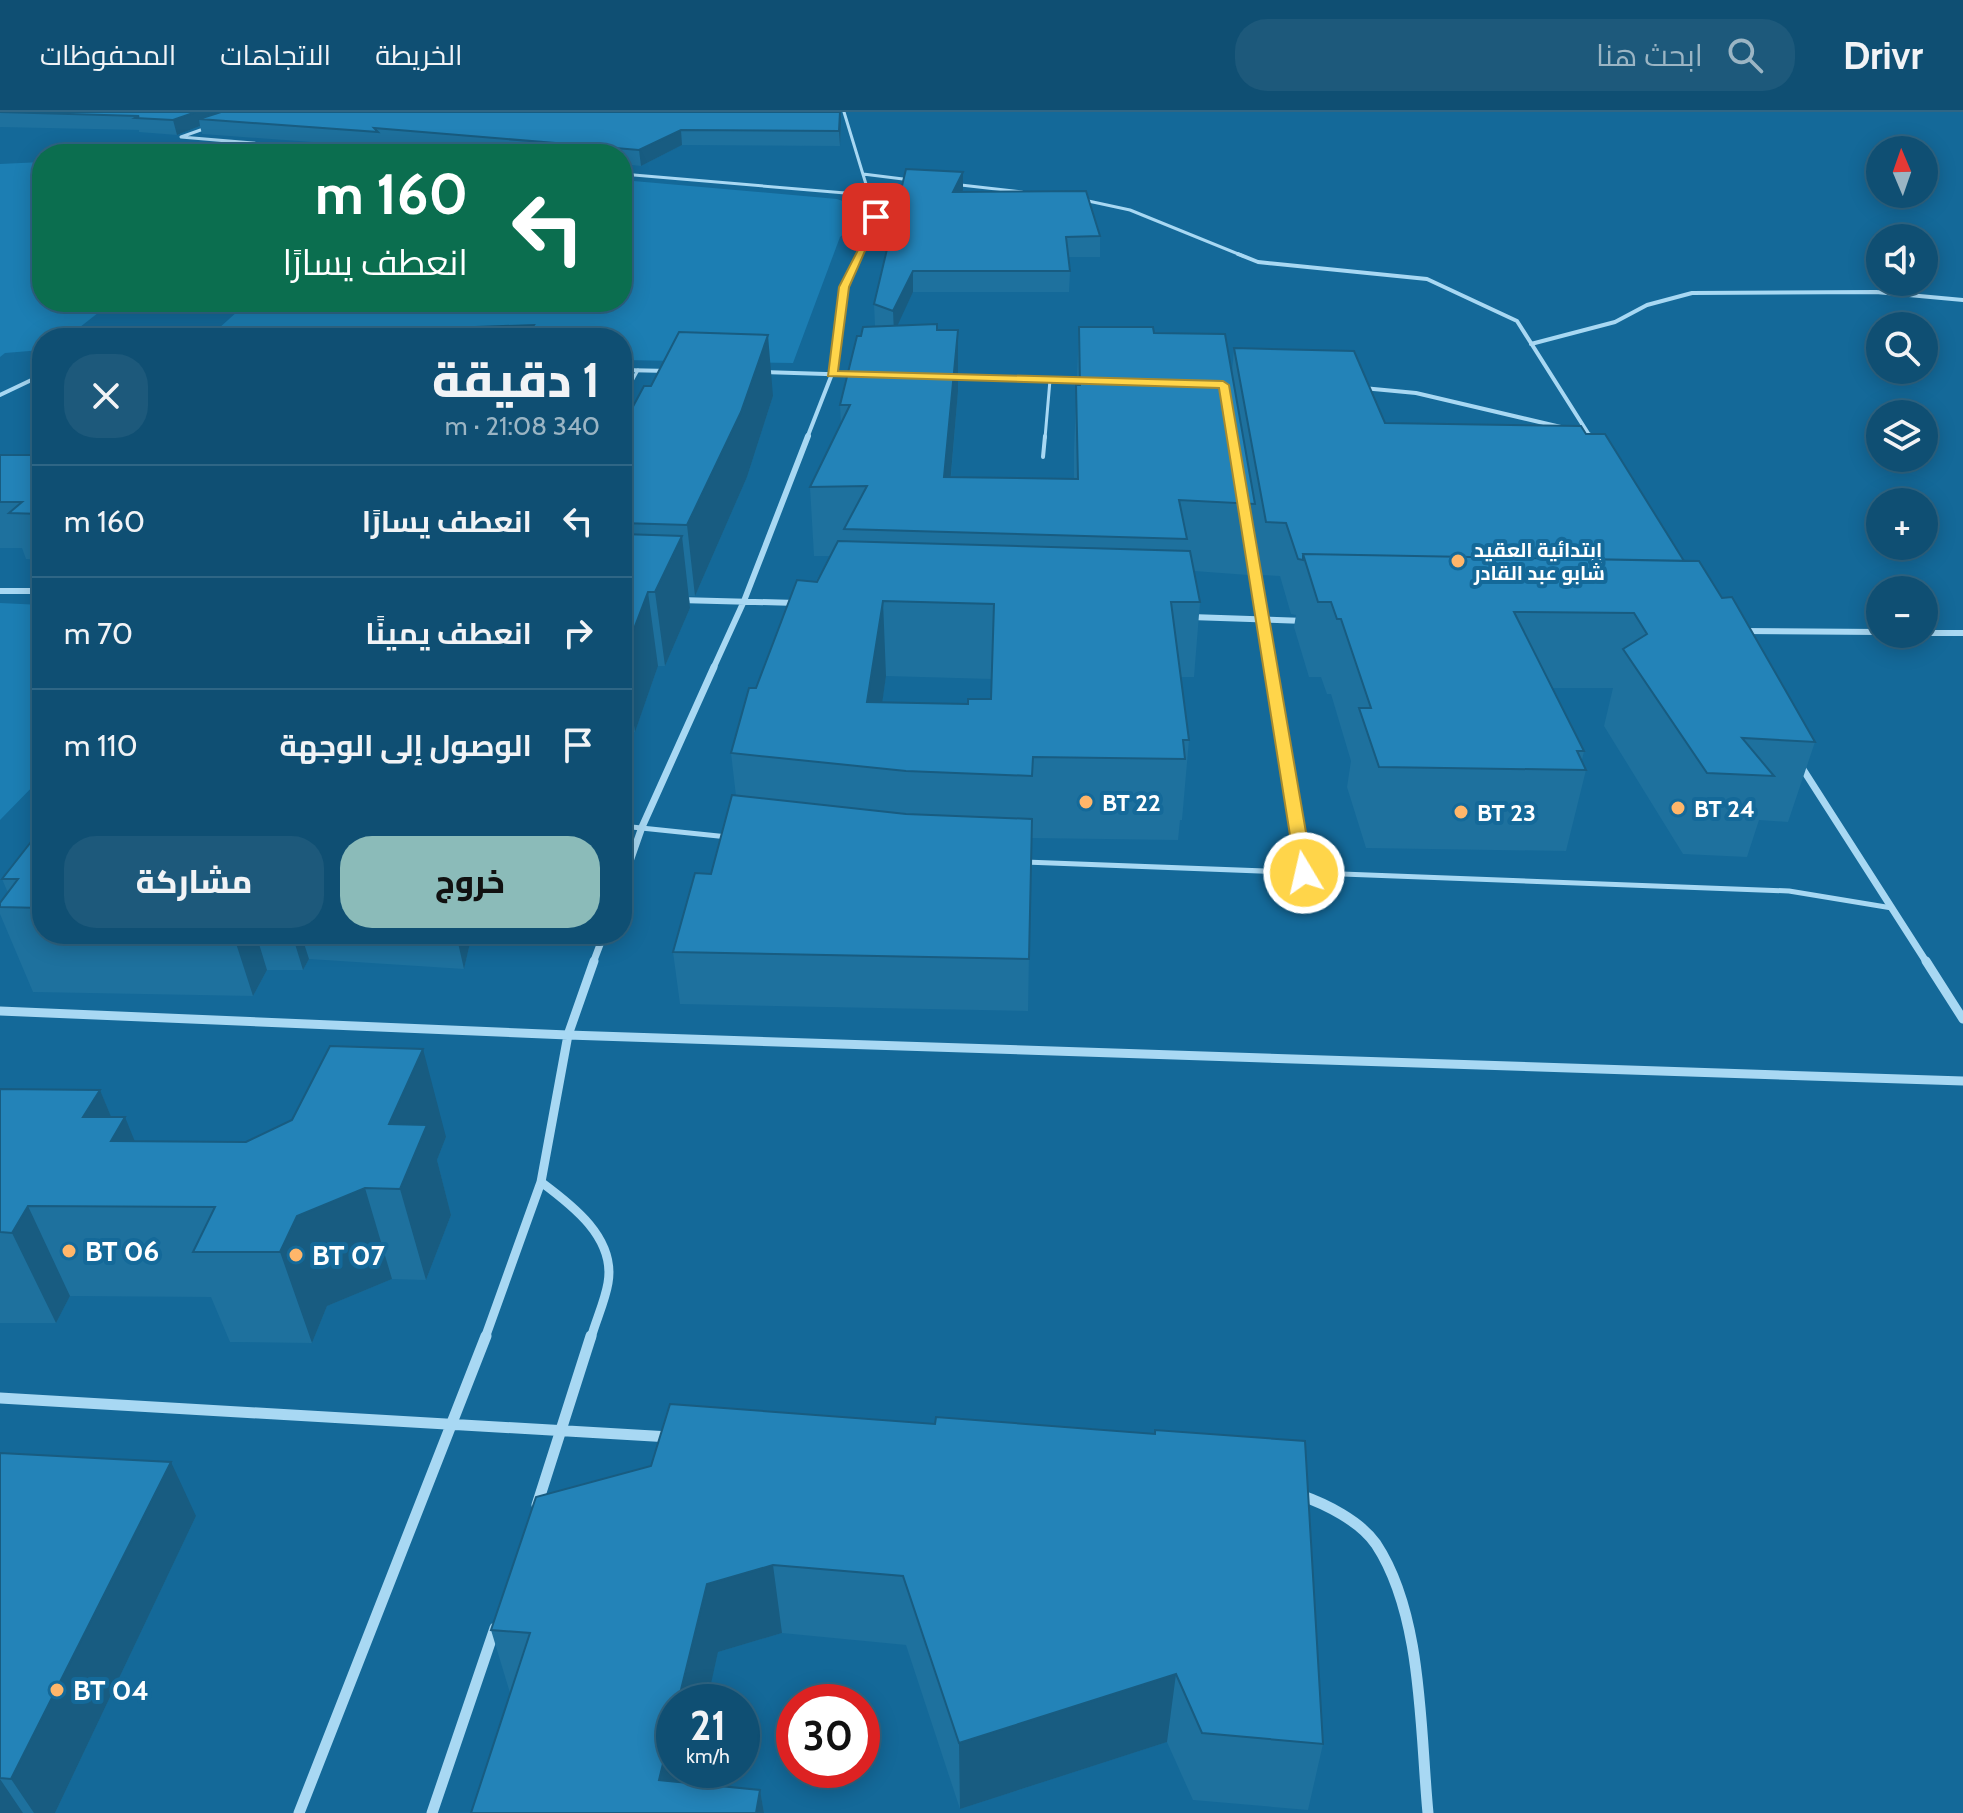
<!DOCTYPE html>
<html lang="ar">
<head>
<meta charset="utf-8">
<style>
	body { margin:0; font-family:Cabin,Cairo,sans-serif; background:#1d597b; color:#f1f3f6; direction:rtl; height:100vh; display:flex; flex-direction:column; font-size:30px; white-space:nowrap }
	* { box-sizing:border-box; margin:0 }
	p { font-size:26px; color:#9bb5c4 }
	.icon { flex:none; width:44px; height:44px; fill:none; stroke:currentColor; stroke-width:2; stroke-linecap:round; stroke-linejoin:round }
	.map { position:relative; flex:1; overflow:hidden; direction:ltr }
	.side { position:absolute; left:32px; top:216px; width:600px; height:616px; display:flex; flex-direction:column; background:#0f4f73; border-radius:32px; box-shadow:0 4px 20px #0003,0 0 0 2px #2f6685; direction:rtl }
	.side>* { flex:none }
	.banner { position:absolute; left:32px; top:32px; width:600px; height:168px; border-radius:32px; box-shadow:0 4px 20px #0003,0 0 0 2px #2f6685; direction:rtl; background:#0b6e4f; color:#fff; overflow:hidden }
	.needle { width:52px; rotate:358deg }
	.controls { position:absolute; left:1866px; top:24px; display:grid; gap:16px }
	.controls a { display:grid; place-items:center; width:72px; height:72px; border-radius:50%; background:#0f4f73; box-shadow:0 4px 20px #0003,0 0 0 2px #2f6685; font-size:40px }
	.speed { position:absolute; left:656px; top:1572px; display:flex; gap:16px; font-size:40px; font-weight:700; text-align:center }
	.speed>* { display:grid; place-content:center; width:104px; height:104px; border-radius:50%; background:#0f4f73; box-shadow:0 4px 20px #0003,0 0 0 2px #2f6685; line-height:1 }
	.speed small { font-size:20px; font-weight:400 }
	.speed .limit { border:12px solid #d22; background:#fff; color:#111 }
	.pin { position:absolute; display:grid; place-items:center; width:68px; height:68px; color:#fff; margin:-34px; border-radius:16px; box-shadow:0 4px 12px #0006 }
	.me { position:absolute; width:88px; margin:-44px; rotate:351deg; stroke-linejoin:round; filter:drop-shadow(0 0 6px #0008) }
	.turn { display:flex; align-items:center; gap:28px; height:168px; padding:0 32px; font-size:36px }
	.turn .icon { width:104px; height:104px; stroke-width:2.5 }
	.turn b { display:block; font-size:56px; line-height:68px }
	.round { display:grid; place-items:center; flex:none; width:84px; height:84px; border-radius:32px; background:#1d597b }
	.summary { display:flex; align-items:center; justify-content:space-between; height:136px; padding:0 32px }
	h1 { font-size:48px; font-weight:800; line-height:60px }
	.primary-button { display:flex; gap:16px; margin-top:auto; padding:16px 32px }
	.primary-button a { flex:1; height:92px; border-radius:32px; background:#8bbbb9; color:#111; font-size:32px; font-weight:800; line-height:92px; text-align:center }
	.primary-button a+a { background:#1d597b; color:#f1f3f6 }
	ul { padding:0; list-style:none }
	li { display:flex; align-items:center; gap:24px; height:112px; padding:0 32px; border-top:2px solid #2f6685 }
	li div { flex:1 }
	li b { display:block; font-size:30px }
	li em { font-style:normal }
	header { display:flex; align-items:center; gap:48px; box-sizing:border-box; height:112px; padding:0 40px; background:#0f4f73; border-bottom:2px solid #2f6685 }
	header strong { font-size:38px }
	nav { display:flex; gap:44px; margin-inline-start:auto; font-size:28px }
	.search { width:560px; height:72px; background:#1d597b; display:flex; align-items:center; gap:20px; box-sizing:border-box; padding:0 28px; border-radius:32px; color:#9bb5c4; font-size:30px }
	.map>svg:first-child { display:block }
	.green { fill:#1c7eb3 }
	.lines { fill:none; stroke-linecap:round; stroke-linejoin:round }
	.service-far2 { stroke:#a8d8f3; stroke-width:3 }
	.service-far1 { stroke:#a8d8f3; stroke-width:4 }
	.service { stroke:#a8d8f3; stroke-width:5 }
	.minor-far5 { stroke:#a8d8f3; stroke-width:3 }
	.minor-far4 { stroke:#a8d8f3; stroke-width:4 }
	.minor-far3 { stroke:#a8d8f3; stroke-width:6 }
	.minor-far2 { stroke:#a8d8f3; stroke-width:7 }
	.minor-far1 { stroke:#a8d8f3; stroke-width:9 }
	.minor { stroke:#a8d8f3; stroke-width:11 }
	.wall { fill:#1e719e; fill-rule:evenodd }
	.shaded-wall { fill:#185c81 }
	.building { fill:#2383b8; stroke:#185c81; stroke-width:2; fill-rule:evenodd }
	.route { fill:#ffd54a; stroke:#a68a30; stroke-width:2 }
	.poi-dot { fill:#ffb66a; stroke:#146999; stroke-width:3 }
	.labels { text-anchor:middle; dominant-baseline:central; stroke-width:8; stroke-linejoin:round; paint-order:stroke }
	.far-poi-label { font-size:20px; font-weight:bold; fill:#fff; stroke:#146999; text-anchor:start }
	.poi-label { font-size:24px; font-weight:bold; fill:#fff; stroke:#146999; text-anchor:start }
	.near-poi-label { font-size:28px; font-weight:bold; fill:#fff; stroke:#146999; text-anchor:start }
</style>
</head>
<body>
<header>
<strong>Drivr</strong>
<div class="search"><svg class="icon" aria-label="search" viewBox="0 0 24 24"><circle cx="10" cy="10" r="6"/><path d="M15 15l6 6"/></svg>ابحث هنا</div>
<nav><a>الخريطة</a><a>الاتجاهات</a><a>المحفوظات</a></nav>
</header>
<div class="map">
<svg width="1963" height="1701" viewBox="0 0 1963 1701">
	<rect width="100%" height="100%" fill="#146999"/>
	<path class="green" d="M193,31L333,42H95Z
		M42,50V190H112L66,226H42V238L5,241L0,245V52Z
		M622,68L837,87L864,97L859,109L840,125L793,251L622,248V226H208L248,190H622Z
		M0,491L42,493V665L0,708Z"/>
	<g class="lines">
		<path class="service-far2" d="M622,287L638,258
			M1045,326L1050,268"/>
		<path class="service-far1" d="M1043,345L1045,324"/>
		<path class="service" d="M622,714L728,725
			M1025,750L1789,779L1892,796"/>
		<path class="minor-far5" d="M844,0L876,105L858,144
			M209,15L181,25L381,42
			M622,62L869,83
			M863,62L911,68
			M952,72L1022,80
			M1079,87L1130,98L1243,144"/>
		<path class="minor-far4" d="M1238,142L1258,150L1427,167L1517,209L1591,326
			M1531,232L1615,210L1647,193L1692,181L1876,180L1963,188
			M622,258L669,259
			M763,260L857,263
			M951,265L1085,269
			M1363,276L1416,281L1565,316
			M0,283L42,263
			M807,326L832,262L844,175L859,142"/>
		<path class="minor-far3" d="M1590,324L1594,330
			M1250,422L1272,557
			M0,479H42
			M679,488L797,491
			M1191,505L1305,509
			M1742,519L1880,520
			M1924,521H1963
			M713,557L744,489L808,324"/>
		<path class="minor-far2" d="M1271,555L1304,761
			M1799,651L1927,851
			M622,772L642,715L714,555
			M593,851L604,822"/>
		<path class="minor-far1" d="M1926,849L1963,907
			M0,899L568,923L1963,969
			M541,1070C572,1093 616,1126 608,1171C605,1189 596,1208 591,1226
			M485,1226L541,1070L568,923L594,849"/>
		<path class="minor" d="M0,1286L670,1325
			M1300,1383C1326,1392 1360,1409 1376,1432C1423,1503 1420,1619 1428,1701
			M537,1393L591,1224
			M299,1701L486,1224
			M432,1701L495,1516"/>
	</g>
	<path class="wall" d="M0,0L841,7L840,34L682,33L641,54L622,52V42H503L380,32L381,35L202,22L200,14L177,23L139,20V18L0,15Z
		M963,60L962,80L1100,124V145H1068L1070,159L1069,180H913L897,213L938,218L958,279L951,365L1074,367V337L1079,215L1154,221L1232,261L1234,236L1385,311L1684,449L1815,630L1788,710L1759,708L1747,745L1683,742L1604,614L1613,576H1552L1584,639L1582,648L1586,658L1566,739L1366,736L1347,675L1351,649L1331,582H1327L1321,565H1309L1294,515L1296,503L1291,502L1280,464L1260,463L1253,418L1248,463L1194,459L1200,490L1194,565H1181L1189,628L1182,708H1180L1178,728L1031,726L1028,899L680,892L673,840L711,762L736,684L731,641L756,576L830,444H814L810,375L841,312L840,293L861,224L875,214L874,192ZM886,564L992,567L991,587L968,592L882,591Z
		M773,284L747,365L695,484H689L690,496L665,554H658L635,620H629L622,640V315Z
		M0,343H42V448L26,447L22,436H0Z
		M42,721V822H496L470,831L464,857L309,847L303,858H267L253,884L33,880L0,802V791L8,781L2,767Z
		M0,977L100,978L111,1005L134,1029L246,1030L446,1025L437,1048L451,1103L426,1168L392,1167L327,1194L312,1231L230,1230L211,1185L70,1184L56,1211H0Z
		M670,1292L1323,1632L1308,1698L1193,1688L1167,1630L960,1697L906,1533L782,1521L718,1540L688,1671L760,1678L764,1701H471L510,1581L491,1518L651,1354Z
		M0,1341L196,1404L55,1701H0Z"/>
	<path class="shaded-wall" d="M196,0H241L199,7L200,14L177,23L173,8Z
		M840,0L841,7L840,34L839,19Z
		M681,18L682,33L641,54L639,38Z
		M963,60V78L953,99V80Z
		M913,159V180L894,221L893,199Z
		M958,218V279L946,420L944,365Z
		M768,223L773,284L747,365L695,484L687,413Z
		M682,424L690,496L665,554L655,480Z
		M648,480L658,554L635,620L624,543Z
		M883,489L886,564L873,656L867,590Z
		M622,569L629,620L622,640Z
		M233,822H256L267,858L253,884Z
		M292,822H301L309,847L303,858Z
		M456,822H496L470,831L464,857Z
		M423,937L446,1025L437,1048L451,1103L426,1168L400,1077L389,1012Z
		M100,978L117,1019L125,1005L161,1094L83,1005Z
		M365,1076L392,1167L327,1194L312,1231L280,1140L297,1104Z
		M28,1094L70,1184L56,1211L12,1121Z
		M171,1350L196,1404L55,1701H34L11,1667Z
		M773,1453L782,1521L718,1540L707,1590H678L707,1472Z
		M1176,1562L1167,1630L960,1697L959,1631Z
		M674,1607V1658H691L681,1701L659,1668Z
		M0,1667L23,1701H0Z
		M760,1678L764,1701H756Z"/>
	<path class="building" d="M0,0H196L173,8L135,6L139,4Z
		M221,0H840L839,19L681,18L639,38L374,16L378,20L199,7Z
		M906,57L963,60L953,80L1086,79L1100,124L1066,125L1070,159H913L893,199L874,192Z
		M937,212V218H958L944,365L1078,367L1076,273H1080L1079,215H1153L1154,221L1225,222L1255,392L1179,388L1187,427L844,417L867,374L810,375L850,293H840L857,224H861L863,215Z
		M534,213L530,219H551L547,226H440L448,216Z
		M679,220L768,223L741,300L687,413L622,411V315L644,274H651Z
		M1234,236L1354,239L1385,311L1581,314L1586,322H1605L1684,449L1303,442V448L1298,447L1286,411L1266,410Z
		M0,343H42V402L9,401L22,390H0Z
		M622,422L682,424L655,480H648L624,543H622Z
		M838,429L1190,439L1200,490H1171L1189,628H1183L1185,647L1033,645L1032,664L906,659L731,641L749,576H756L797,468L817,470ZM883,489L994,492L991,587H968V592L867,590Z
		M1303,442L1699,449L1722,486L1732,485L1815,630L1742,626L1774,664L1707,661L1623,537L1647,522L1634,501L1514,500L1584,639H1577L1586,658L1379,655L1359,596H1371L1341,507H1337L1331,490H1318Z
		M732,683L906,702L1032,707L1029,847L673,840L695,761L711,762Z
		M38,721H42V796L0,795V791L18,767H2Z
		M330,934L423,937L389,1012L427,1013L400,1077L365,1076L297,1104L280,1140H193L215,1095L28,1094L12,1121L0,1120V977L100,978L83,1005H125L111,1029L246,1030L292,1008Z
		M670,1292L935,1312L936,1305L1155,1322V1318L1305,1329L1323,1632L1202,1621L1176,1562L959,1631L903,1464L773,1453L707,1472L678,1590H674V1607L659,1668L760,1678L756,1701H471L530,1521L491,1518L536,1385L651,1354Z
		M0,1341L171,1350L11,1667L0,1666Z"/>
	<path class="route" d="M876,103L880,105L849,175L838,259L1223,269L1229,273L1313,761L1310,764H1298L1296,761L1219,276L828,264L839,175Z"/>
	<g class="poi-dot">
		<circle cx="1458" cy="449" r="8"/>
		<circle cx="1086" cy="690" r="8"/>
		<circle cx="1678" cy="696" r="8"/>
		<circle cx="1461" cy="700" r="8"/>
		<circle cx="69" cy="1139" r="8"/>
		<circle cx="296" cy="1143" r="8"/>
		<circle cx="57" cy="1578" r="8"/>
	</g>
	<g class="labels">
		<g class="far-poi-label">
			<text x="1474" y="438">إبتدائية العقيد<tspan x="1474" dy="23">شابو عبد القادر</tspan></text>
		</g>
		<g class="poi-label">
			<text x="1102" y="690">BT 22</text>
			<text x="1694" y="696">BT 24</text>
			<text x="1477" y="700">BT 23</text>
		</g>
		<g class="near-poi-label">
			<text x="85" y="1139">BT 06</text>
			<text x="312" y="1143">BT 07</text>
			<text x="73" y="1578">BT 04</text>
		</g>
	</g>
</svg>
<div class="controls">
<a><svg class="needle" viewBox="-14 -14 28 28"><path d="M0-13l5 13h-10z" fill="#e53935"/><path d="M0 13l5-13h-10z" fill="#9bb5c4"/></svg></a>
<a><svg class="icon" aria-label="sound" viewBox="0 0 24 24"><path d="M4 9h4l5-4v14l-5-4H4zM17 9q2 3 0 6"/></svg></a>
<a><svg class="icon" aria-label="search" viewBox="0 0 24 24"><circle cx="10" cy="10" r="6"/><path d="M15 15l6 6"/></svg></a>
<a><svg class="icon" aria-label="layers" viewBox="0 0 24 24"><path d="M12 4l9 5-9 5-9-5zM3 14l9 5 9-5"/></svg></a>
<a>+</a>
<a>−</a>
</div>
<div class="speed"><div>21<small>km/h</small></div><div class="limit">30</div></div>
<div class="pin" style="left:876px;top:105px;background:#d93025"><svg class="icon" aria-label="arrive" viewBox="0 0 24 24"><path d="M6 21V4h12l-3 4 3 4H6"/></svg></div>
<svg class="me" style="left:1304px;top:761px" viewBox="-20 -20 40 40"><circle r="17" fill="#ffd54a" stroke="#fff" stroke-width="3"/><path d="M0-11L8 9 0 5-8 9z" fill="#fff"/></svg>
<div class="banner">
<div class="turn"><svg class="icon" aria-label="left" viewBox="0 0 24 24"><path d="M17 20v-9H6M10 6l-5 5 5 5"/></svg><div><b>160 m</b>انعطف يسارًا</div></div>
</div>
<section class="side">
<div class="summary"><div><h1>1 دقيقة</h1><p>340 m · 21:08</p></div><a class="round"><svg class="icon" aria-label="close" viewBox="0 0 24 24"><path d="M6 6l12 12M18 6L6 18"/></svg></a></div>
<ul>
<li><svg class="icon" aria-label="left" viewBox="0 0 24 24"><path d="M17 20v-9H6M10 6l-5 5 5 5"/></svg><div><b>انعطف يسارًا</b></div><em>160 m</em></li>
<li><svg class="icon" aria-label="right" viewBox="0 0 24 24"><path d="M7 20v-9h11M14 6l5 5-5 5"/></svg><div><b>انعطف يمينًا</b></div><em>70 m</em></li>
<li><svg class="icon" aria-label="arrive" viewBox="0 0 24 24"><path d="M6 21V4h12l-3 4 3 4H6"/></svg><div><b>الوصول إلى الوجهة</b></div><em>110 m</em></li>
</ul>
<div class="primary-button"><a>خروج</a><a>مشاركة</a></div>
</section>
</div>
</body>
</html>
